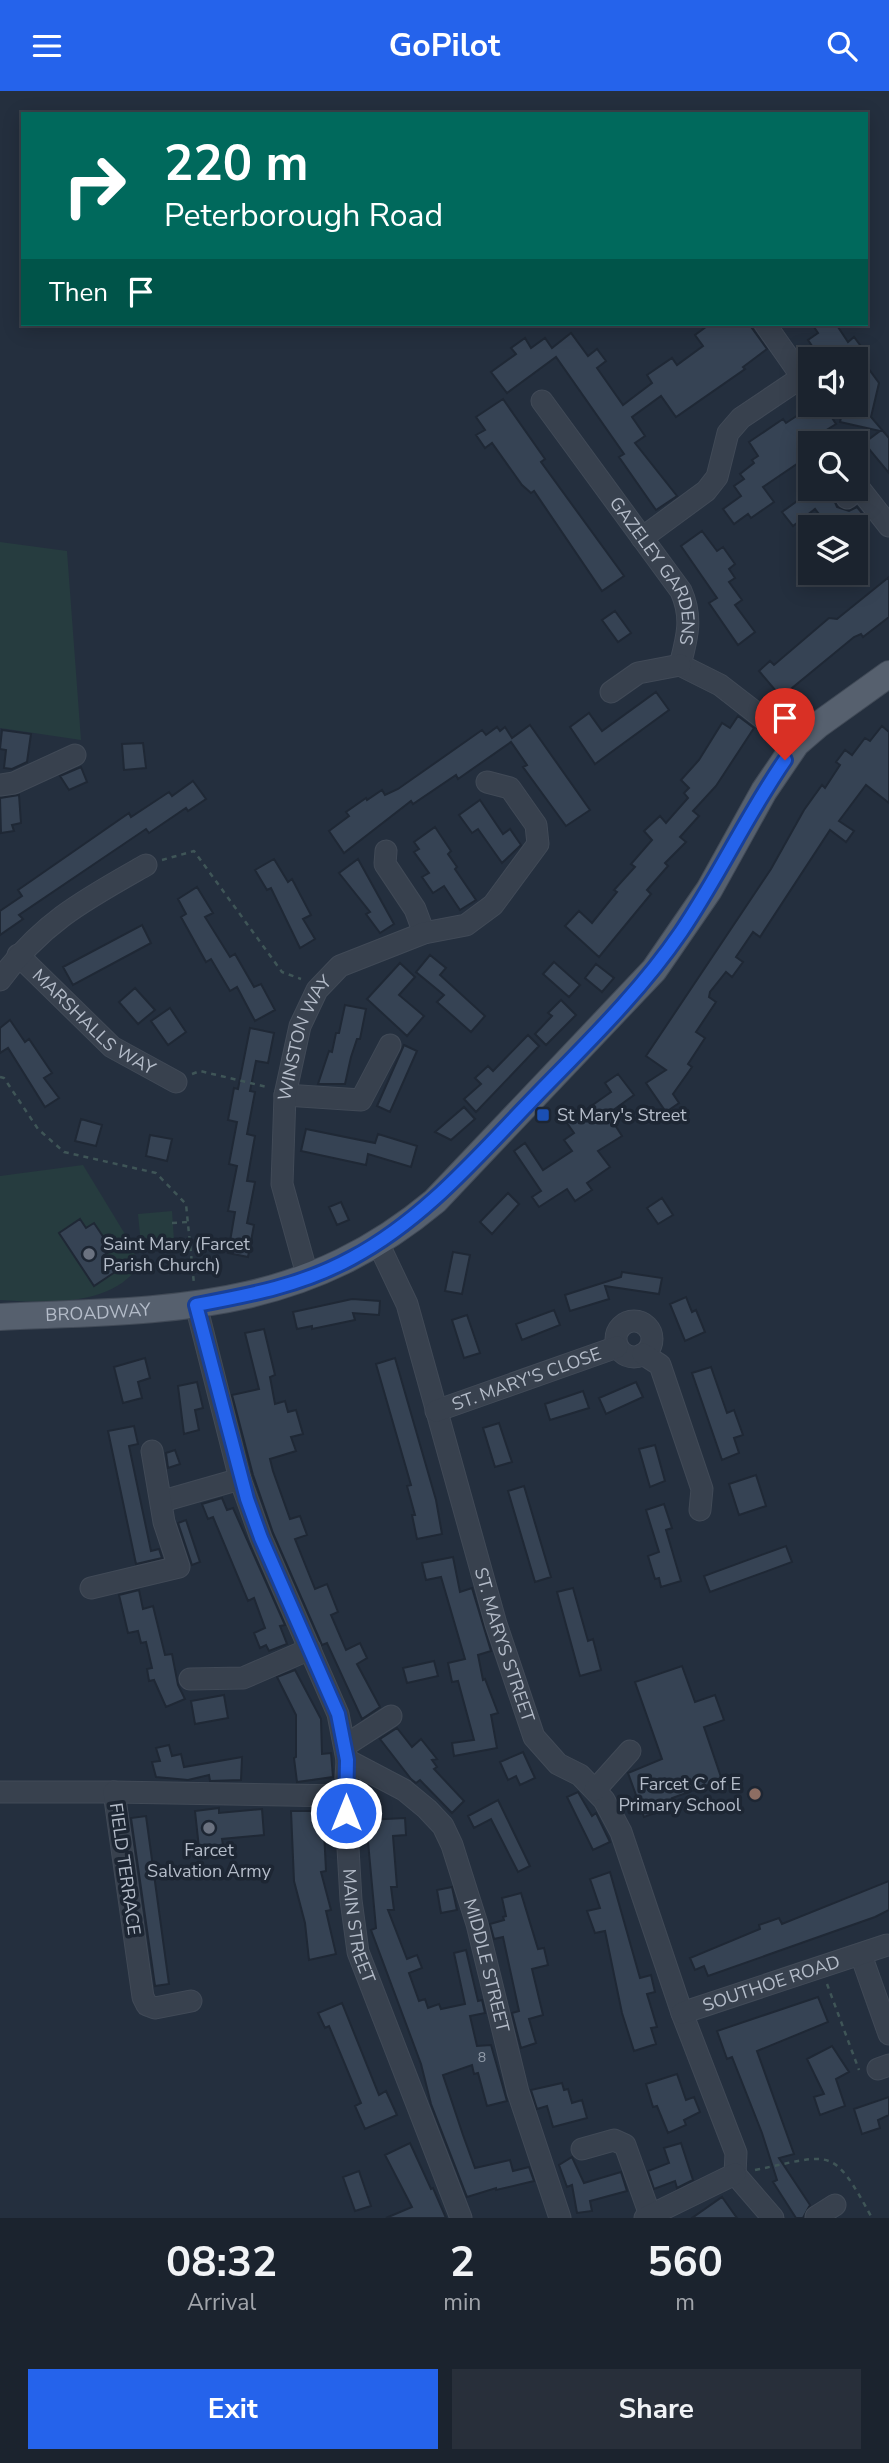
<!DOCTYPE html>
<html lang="en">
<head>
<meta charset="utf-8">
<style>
	body { margin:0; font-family:"Nunito Sans",sans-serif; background:#282f3a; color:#f1f3f6; height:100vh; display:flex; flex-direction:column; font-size:26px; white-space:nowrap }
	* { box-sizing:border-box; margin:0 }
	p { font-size:23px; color:#a0a4aa }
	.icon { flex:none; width:38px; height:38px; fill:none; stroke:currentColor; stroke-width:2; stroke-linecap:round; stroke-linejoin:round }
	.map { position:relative; height:2127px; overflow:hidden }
	.details { display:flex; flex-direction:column; background:#1b232e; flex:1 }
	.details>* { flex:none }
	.hud { position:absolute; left:21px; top:21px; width:847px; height:214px; border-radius:0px; box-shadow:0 4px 18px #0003,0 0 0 2px #39404a; background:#00695c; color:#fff; overflow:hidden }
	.tools { position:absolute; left:798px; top:256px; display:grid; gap:14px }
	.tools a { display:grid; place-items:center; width:70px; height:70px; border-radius:0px; background:#1b232e; box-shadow:0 4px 18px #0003,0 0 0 2px #39404a; font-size:35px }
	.pin { position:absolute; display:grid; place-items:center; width:60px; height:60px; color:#fff; margin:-72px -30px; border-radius:50% 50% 50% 0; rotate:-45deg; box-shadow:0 0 7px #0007 }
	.pin .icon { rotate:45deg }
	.me { position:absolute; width:77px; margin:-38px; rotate:0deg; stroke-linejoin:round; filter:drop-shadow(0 0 5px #0008) }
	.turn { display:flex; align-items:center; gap:24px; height:147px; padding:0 28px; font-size:32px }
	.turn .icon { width:91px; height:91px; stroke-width:2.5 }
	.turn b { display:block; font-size:49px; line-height:60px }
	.then { display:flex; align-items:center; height:66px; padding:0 28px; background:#0003; gap:14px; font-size:26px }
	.eta { display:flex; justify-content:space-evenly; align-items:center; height:119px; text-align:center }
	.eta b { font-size:42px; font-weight:700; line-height:49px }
	.primary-button { display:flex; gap:14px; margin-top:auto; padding:14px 28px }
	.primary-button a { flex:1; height:80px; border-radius:0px; background:#2563eb; color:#fff; font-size:28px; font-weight:700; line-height:80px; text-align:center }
	.primary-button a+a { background:#282f3a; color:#f1f3f6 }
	header { display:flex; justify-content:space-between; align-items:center; height:91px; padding:0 28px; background:#2563eb; color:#fff; font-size:32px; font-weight:700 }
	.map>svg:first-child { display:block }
	.green { fill:#263c3f }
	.building { fill:#364354; stroke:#1f2835; stroke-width:2 }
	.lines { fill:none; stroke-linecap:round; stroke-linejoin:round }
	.minor-casing { stroke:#414a57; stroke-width:23 }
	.major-casing { stroke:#414a57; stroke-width:28 }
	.path { stroke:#3f5557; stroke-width:2.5; stroke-dasharray:5 5; stroke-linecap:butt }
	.minor { stroke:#38414e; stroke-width:21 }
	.major { stroke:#56606e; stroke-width:26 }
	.route-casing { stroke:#184099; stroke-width:18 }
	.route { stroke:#2563eb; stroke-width:12 }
	.transit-dot { fill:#1a4fb4; stroke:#1d2633; stroke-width:2.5 }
	.worship-dot { fill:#6b7280; stroke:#1d2633; stroke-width:2.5 }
	.education-dot { fill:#8d6e63; stroke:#1d2633; stroke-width:2.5 }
	.labels { text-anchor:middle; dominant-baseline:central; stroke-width:7; stroke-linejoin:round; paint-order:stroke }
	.number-label { font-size:14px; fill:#929caa }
	.street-label { font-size:18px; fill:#b4bcc9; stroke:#1d2633 }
	.poi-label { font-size:18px; fill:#b4bcc9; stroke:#1d2633; text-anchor:start }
</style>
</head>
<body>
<header><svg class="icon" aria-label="menu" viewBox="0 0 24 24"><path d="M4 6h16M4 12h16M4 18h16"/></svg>GoPilot<svg class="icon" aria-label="search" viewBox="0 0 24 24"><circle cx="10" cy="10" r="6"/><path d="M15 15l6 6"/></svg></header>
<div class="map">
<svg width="889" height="2127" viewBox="0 0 889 2127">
	<rect width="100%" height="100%" fill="#242f3e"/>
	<path class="green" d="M0,451L67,460L81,649L0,637Z
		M83,1074L131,1153L139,1175C110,1216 46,1212 0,1209V1085Z
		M172,1120L174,1150L141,1153L138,1123Z"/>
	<path class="building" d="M710,233H749L767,258L743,276L745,278L676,326L661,305L632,326L645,345L635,352L677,405L656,419L619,366L624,363L556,266L507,302L491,281L516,263L511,257L525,247L531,257L545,247L552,257L571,242L588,265L597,258L606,270L597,277L623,314L652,292L647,284L672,267L677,274L703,255L695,244Z
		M812,233H836L848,251L854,246L863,258L857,262L879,292L871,326L889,347V382L864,352L880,340L840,331L844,313H856V268H821L808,249L818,242Z
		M503,308L545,368L541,371L624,485L602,500L534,400L531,402L522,394L492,352L485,357L476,344L485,339L476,326Z
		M815,313H823L836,333L817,345L821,352H810V364L763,396L774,411L751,427L748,423L734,433L723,418L741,405L734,395L744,388L740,383L754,372L752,369L758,365L749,351L783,328L786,332Z
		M815,397H838L834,409L837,416L849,420L857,416L865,426L853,436H829L815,418L793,435L782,421Z
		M702,440L717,460L723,456L735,473L729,478L735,487L729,491L742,509L735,514L755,541L738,554L709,512L717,507L681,455Z
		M889,486V526L863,546L861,543L854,546L781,606L759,580L770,570L774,574L829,527L837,528Z
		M615,520L631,542L618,551L602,529Z
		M656,601L669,619L595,673L570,636L589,622L602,640Z
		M738,625L754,637L716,695L693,720L699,725L680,746L686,751L665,772L668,775L647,799L651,803L599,866L565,835L579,820L592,832L617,801L614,799L635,776L631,773L652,749L644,740L660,725L666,732L688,707L684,702L689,697L681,689L699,669L722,632L730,637Z
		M530,634L590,719L566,735L523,676L527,674L511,651L458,688L456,684L413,713L411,710L344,762L329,740L349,725L346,721L366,707L367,709L382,699L385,704L398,698L482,639L486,644L497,636L500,640L505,636L512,647Z
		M882,635L889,641V712L866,694L839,730L854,740L846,751L830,739L760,846L753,841L736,866L743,871L732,886L726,881L710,901L709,906L716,911L696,941L705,947L688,973L692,976L673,1003L679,1012L666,1021L646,992L666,979L646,965L771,778L804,719L822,694L825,697L840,674L836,671L845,659L852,664L865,647L870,650Z
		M2,639L31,643L27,671L12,678L4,677L6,659L0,658Z
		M143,652L146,677L124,679L122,653Z
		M81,676L87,691L69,699L60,685Z
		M193,690L206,708L188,720L186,717L149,742L146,738L19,824L23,828L0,844V820L22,805L18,799L129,722L131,726L169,701L172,705Z
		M19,704L21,732L12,734L14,740L1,742L0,707Z
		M480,709L503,743L510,738L521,754L502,772L478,738L472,742L459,724Z
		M435,736L451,760L448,763L457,776L455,778L476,809L460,819L444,795L433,802L422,786L429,782L414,761L419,758L414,751Z
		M274,768L288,791L292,788L311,824L303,828L315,848L300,857L271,797L267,799L255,779Z
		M358,768L394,833L380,842L366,823L370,821L339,782Z
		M197,796L213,822L205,826L230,866L235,863L254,896L261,893L275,919L255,930L237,896L230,900L211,868L206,871L181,826L186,823L178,808Z
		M142,834L151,852L73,894L63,876Z
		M430,864L446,877L440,884L485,925L471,941L437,911L444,904L416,881Z
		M554,871L580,894L569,906L543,883Z
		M400,872L415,886L399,904L424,925L407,945L367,908Z
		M596,873L614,887L602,901L585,887Z
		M135,897L155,919L138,933L119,911Z
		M561,909L576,924L546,954L535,943L552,925L548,922Z
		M345,914L366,918L360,948H357L351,966L345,993H318L329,960L332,961L336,942H339Z
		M170,917L186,941L168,954L151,930Z
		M10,929L25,951L29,948L52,982L44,987L59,1007L45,1016L8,957L0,962V937Z
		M250,937L274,942L268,972L256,970L250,1000L255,1001L247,1043L255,1045L247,1090L255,1091L247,1132L254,1134L248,1166L228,1162L235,1121L228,1120L237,1075L229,1073L237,1031L228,1029L234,997L238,998Z
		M528,944L539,955L476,1021L464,1008L481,993L475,987L488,975L493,980Z
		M404,954L417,960L390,1021L377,1015Z
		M618,983L634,1004L608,1023L622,1045L598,1060L610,1076L587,1092L592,1099L575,1110L567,1098L539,1116L532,1106L541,1100L514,1060L525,1052L543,1079L572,1060L564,1049L574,1042L567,1032L611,1001L605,992Z
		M464,1016L475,1028L451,1049L435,1041Z
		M81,1028L102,1034L96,1055L75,1050Z
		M306,1038L375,1052L378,1043L417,1055L411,1076L368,1063L366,1074L301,1060Z
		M150,1044L172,1048L167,1070L146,1065Z
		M508,1102L519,1113L492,1143L480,1131Z
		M662,1107L673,1124L658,1133L647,1117Z
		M341,1111L349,1129L337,1134L329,1116Z
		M80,1128L86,1137L94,1132L112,1159L104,1164L115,1181L94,1195L59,1142Z
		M453,1161L470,1164L462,1203L445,1200Z
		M622,1181L662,1187L659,1203L605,1195L609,1208L570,1220L565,1204L621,1186Z
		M686,1206L692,1221L696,1219L705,1241L685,1250L670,1213Z
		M352,1208L380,1210L379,1224L353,1222L355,1229L312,1238V1235L297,1238L293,1221Z
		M554,1219L560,1234L522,1249L516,1233Z
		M467,1224L480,1262L464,1267L452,1229Z
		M264,1238L275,1284L270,1286L275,1313L285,1310L288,1321L296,1319L303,1343L291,1346L296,1360L270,1368L273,1380L290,1428L300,1425L307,1444L295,1448L315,1498L327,1493L338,1521L331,1524L346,1559L360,1552L367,1567L357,1573L380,1616L362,1628L327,1552L322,1554L273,1442L253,1384L232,1304L259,1298L245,1242Z
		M145,1267L150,1287L138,1291L142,1307L123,1312L114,1276Z
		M395,1267L436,1409L442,1443L417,1448L412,1424H415L407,1395L411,1394L376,1273Z
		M711,1276L727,1322L734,1319L743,1344L734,1347L739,1362L722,1369L692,1282Z
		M197,1291L203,1317L195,1319L199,1339L184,1343L178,1295Z
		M636,1291L643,1306L606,1323L599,1307Z
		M583,1300L589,1317L550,1329L545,1313Z
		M499,1332L512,1371L495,1376L483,1337Z
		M134,1335L138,1353L129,1355L151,1460L159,1458L162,1467L136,1473L108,1340Z
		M655,1354L665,1390L650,1396L639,1358Z
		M175,1359L180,1373L168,1377L166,1362Z
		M756,1384L766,1415L739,1424L729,1393Z
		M524,1395L551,1486L535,1491L508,1400Z
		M222,1407L227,1419L233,1417L285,1534L280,1535L287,1553L269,1560L266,1554L260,1557L254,1542L265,1537L254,1507L248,1510L213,1426L208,1428L202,1413Z
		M664,1413L672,1437L666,1439L681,1490L661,1496L659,1487L655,1488L648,1465L659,1461L646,1419Z
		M186,1429L200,1471L192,1474L178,1432Z
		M786,1455L792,1471L710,1501L704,1485Z
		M453,1466L460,1501L472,1497L491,1560L478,1564L483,1589L485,1588L498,1622L491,1624L497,1657L454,1665L452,1652L474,1649L458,1590L452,1591L448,1572L465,1568L441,1486L426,1489L422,1472Z
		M573,1497L588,1550L593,1548L601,1579L580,1585L557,1501Z
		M139,1499L143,1518L153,1515L165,1564L172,1563L178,1594L185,1608L166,1616L154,1589L149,1590L147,1578L152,1577L146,1551L141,1552L138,1540L128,1542L119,1504Z
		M434,1570L438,1585L407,1592L403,1577Z
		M682,1575L695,1611L715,1604L724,1629L704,1636L722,1689L672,1707L675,1715L644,1726L628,1682L662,1668L635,1591Z
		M295,1579L321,1628L322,1663L331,1662L333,1686L297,1691L294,1667L296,1666V1624L277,1586Z
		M224,1604L228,1627L195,1633L191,1610Z
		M397,1637L412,1656L421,1648L437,1668L432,1669L437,1676L434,1678L464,1710L452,1722L420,1689L416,1692L411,1688L380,1648Z
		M169,1654L172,1665L181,1663L184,1676L242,1666L241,1689L210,1690L209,1684L188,1689L156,1686L152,1671L160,1670L156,1657Z
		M523,1661L535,1687L520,1694L516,1685L508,1689L500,1671Z
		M578,1701L592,1725L596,1722L610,1751L593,1759L567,1706Z
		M498,1709L530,1775L518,1781L491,1728L474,1737L468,1725Z
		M219,1717V1722L262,1718L264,1744L222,1748L223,1754L199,1757L195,1720Z
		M291,1720H323L326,1780L321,1781L331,1819L326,1820L336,1863L309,1869L305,1832L294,1790Z
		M146,1725L169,1893L155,1895L131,1727Z
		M405,1727L406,1744L393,1745L397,1796H391L394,1819H388L407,1868L417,1864L422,1877L409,1882L419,1910L425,1908L428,1917L439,1913L441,1918L465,1913L454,1862L466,1859L478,1910L482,1909L485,1922L470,1925L477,1955L491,1954L507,2010L487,2015L478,1982L474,1983L472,1974L443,1984L463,2044L475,2077L510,2069L513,2080L529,2076L534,2090L496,2099V2097L467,2106L431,2013L421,1973L371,1839L376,1837L366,1729Z
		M610,1781L640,1887L651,1884L655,1901L647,1903L657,1936L651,1937L656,1953L634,1960L622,1922L605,1840L595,1842L587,1820L600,1817L590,1788Z
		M889,1790V1819L875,1826L708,1885L704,1875L695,1879L690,1867L760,1838L759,1834L779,1827L782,1833Z
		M452,1796L457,1819L441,1822L437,1799Z
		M521,1802L538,1858L544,1857L548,1874L532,1878L543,1924L529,1928L536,1952L521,1957L512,1922L519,1920L503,1846L494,1848L490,1833L504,1829L503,1826L506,1825L502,1807Z
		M818,1906L828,1931L757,1960L794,2063L779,2067L810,2114L803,2127H796L773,2091L777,2089L762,2042L732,1966L727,1968L717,1940Z
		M342,1912L379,2004L386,2000L397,2024L365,2038L355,2015L361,2012L329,1935L325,1937L318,1922Z
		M832,1955L849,1981L836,1988L845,2015L820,2024L814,2006L824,2003L807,1968Z
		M677,1983L686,2009L694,2006L700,2021L684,2029L686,2034L668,2042L657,2015L653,2016L646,1993Z
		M562,1992L564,1999L568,1998L572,2012L582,2009L587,2027L553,2036L547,2015L537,2018L531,1999Z
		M889,2006V2024L878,2029L880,2037L862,2043L854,2018Z
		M410,2052L431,2098L433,2097L446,2127H386L412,2116L385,2064Z
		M681,2052L693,2089L677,2097L675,2090L654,2098L648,2080L669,2072L664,2057Z
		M572,2066L584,2092L621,2081L627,2100L590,2110L592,2120L577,2122L572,2094L567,2096L559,2074Z
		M359,2080L371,2115L355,2120L343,2086Z
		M722,2106L737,2127H692Z"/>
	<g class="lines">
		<g class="minor-casing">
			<g id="minor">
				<path id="s1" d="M542,310L681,500C693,527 687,547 680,574L720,594L796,653"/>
				<path d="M847,407L859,397L889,435"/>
				<path d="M642,447L706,400L717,386L728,342L741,327L802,286L765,233"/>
				<path d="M611,601L638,582L680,574"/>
				<path d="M0,694L14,692L75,664"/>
				<path d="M386,760L385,773L415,818L424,842"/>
				<path id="s2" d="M18,864L112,956L176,991"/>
				<path d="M0,889C42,831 86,808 146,774"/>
				<path d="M285,1004L361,1009L390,954"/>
				<path id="s3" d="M378,1152L407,1213L496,1533L534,1646L558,1673L580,1684L604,1709L621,1741L682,1922L736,2062L735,2083"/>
				<path id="s4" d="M308,1187L282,1093L285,1004L300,935L317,899L340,875L424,842L466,834L493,814L538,753L536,734L510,697L487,691"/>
				<path id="s5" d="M196,1214L240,1388L261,1447L338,1623L347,1669L345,1705L351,1809L358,1861L461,2127"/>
				<circle cx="634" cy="1248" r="18"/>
				<path d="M643,1263L660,1274L702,1398L700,1419"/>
				<path id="s6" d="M436,1320L617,1256"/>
				<path d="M163,1410L240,1388"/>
				<path d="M91,1497L179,1476L164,1431L152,1360"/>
				<path d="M190,1588L243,1587L310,1558"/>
				<path d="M346,1654L391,1625"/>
				<path id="s7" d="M347,1669L404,1699L427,1718L443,1735L452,1754L477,1833L518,2001L560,2127"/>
				<path d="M595,1699L630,1660"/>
				<path d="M0,1701H114"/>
				<path d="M861,1864L889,1943"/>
				<path d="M191,1910L155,1917L147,1914L143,1906L114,1701L345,1705"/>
				<path id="s8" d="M682,1922L887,1854"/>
				<path d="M878,1978L889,1974"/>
				<path d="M582,2058L614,2049L625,2054L650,2124"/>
				<path d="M735,2083L773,2127"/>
				<path d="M816,2126L835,2114"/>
				<path d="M645,2127L735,2083"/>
			</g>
		</g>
		<g class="major-casing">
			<g id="major">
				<path id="s9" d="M0,1226C168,1218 298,1224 435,1110L654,879L709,799L764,700L796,653L818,634L889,583"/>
			</g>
		</g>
		<path class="path" d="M162,769L194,760L282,881L301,888
			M192,983L200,980L267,996
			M0,986L4,987L38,1038L64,1061L156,1082L186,1113L194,1193
			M172,1132L188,1131
			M827,1893L859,1979
			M755,2079C833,2063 832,2054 872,2127"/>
		<use href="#minor" class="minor"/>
		<use href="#major" class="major"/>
	</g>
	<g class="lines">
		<g class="route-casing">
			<path id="route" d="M346,1722L347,1669L338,1623L261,1447L247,1408L196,1214C250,1204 303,1194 352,1167C423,1129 475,1068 530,1011C583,956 638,904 681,841C719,785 747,724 785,669"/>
		</g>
		<use href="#route" class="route"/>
	</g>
	<rect class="transit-dot" x="536" y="1017" width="14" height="14" rx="3.5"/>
	<g class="worship-dot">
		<circle cx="89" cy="1163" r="7"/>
		<circle cx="209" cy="1737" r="7"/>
	</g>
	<circle class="education-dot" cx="755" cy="1703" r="7"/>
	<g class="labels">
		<g class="number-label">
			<text x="482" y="1966">8</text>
		</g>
		<g class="street-label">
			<text stroke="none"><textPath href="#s1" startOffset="206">GAZELEY GARDENS</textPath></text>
			<text stroke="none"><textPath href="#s2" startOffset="102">MARSHALLS WAY</textPath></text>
			<text stroke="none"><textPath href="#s4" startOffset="247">WINSTON WAY</textPath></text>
			<text stroke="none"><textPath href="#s9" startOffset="98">BROADWAY</textPath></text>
			<text stroke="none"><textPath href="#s6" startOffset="96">ST. MARY'S CLOSE</textPath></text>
			<text stroke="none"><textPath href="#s3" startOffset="422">ST. MARYS STREET</textPath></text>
			<text transform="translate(125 1778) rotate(82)">FIELD TERRACE</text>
			<text stroke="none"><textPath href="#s5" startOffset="648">MAIN STREET</textPath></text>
			<text stroke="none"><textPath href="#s7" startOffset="264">MIDDLE STREET</textPath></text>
			<text stroke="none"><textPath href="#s8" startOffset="94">SOUTHOE ROAD</textPath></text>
		</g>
		<g class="poi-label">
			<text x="557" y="1024">St Mary's Street</text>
			<text x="103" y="1153">Saint Mary (Farcet<tspan x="103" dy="21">Parish Church)</tspan></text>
			<text x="741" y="1693" text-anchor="end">Farcet C of E<tspan x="741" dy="21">Primary School</tspan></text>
			<text x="209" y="1759" text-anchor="middle">Farcet<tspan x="209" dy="21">Salvation Army</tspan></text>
		</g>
	</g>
</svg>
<div class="tools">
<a><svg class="icon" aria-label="sound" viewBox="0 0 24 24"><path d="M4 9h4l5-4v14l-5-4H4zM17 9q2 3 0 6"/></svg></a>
<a><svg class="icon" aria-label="search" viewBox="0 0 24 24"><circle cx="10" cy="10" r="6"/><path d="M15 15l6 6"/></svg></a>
<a><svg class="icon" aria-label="layers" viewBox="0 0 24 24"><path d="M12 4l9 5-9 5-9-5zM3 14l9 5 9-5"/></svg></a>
</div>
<div class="pin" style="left:785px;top:669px;background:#d93025"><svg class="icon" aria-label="arrive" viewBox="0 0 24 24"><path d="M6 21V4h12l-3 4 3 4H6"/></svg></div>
<svg class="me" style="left:346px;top:1722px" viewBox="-20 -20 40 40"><circle r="17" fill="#2563eb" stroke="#fff" stroke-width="3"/><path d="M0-11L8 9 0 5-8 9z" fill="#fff"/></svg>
<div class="hud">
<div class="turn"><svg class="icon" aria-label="right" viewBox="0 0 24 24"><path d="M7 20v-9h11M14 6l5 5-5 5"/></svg><div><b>220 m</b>Peterborough Road</div></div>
<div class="then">Then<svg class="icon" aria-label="arrive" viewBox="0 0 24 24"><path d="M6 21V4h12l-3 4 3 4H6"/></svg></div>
</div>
</div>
<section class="details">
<div class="eta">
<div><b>08:32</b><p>Arrival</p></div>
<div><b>2</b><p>min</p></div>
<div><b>560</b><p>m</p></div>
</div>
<div class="primary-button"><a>Exit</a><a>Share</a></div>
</section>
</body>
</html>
